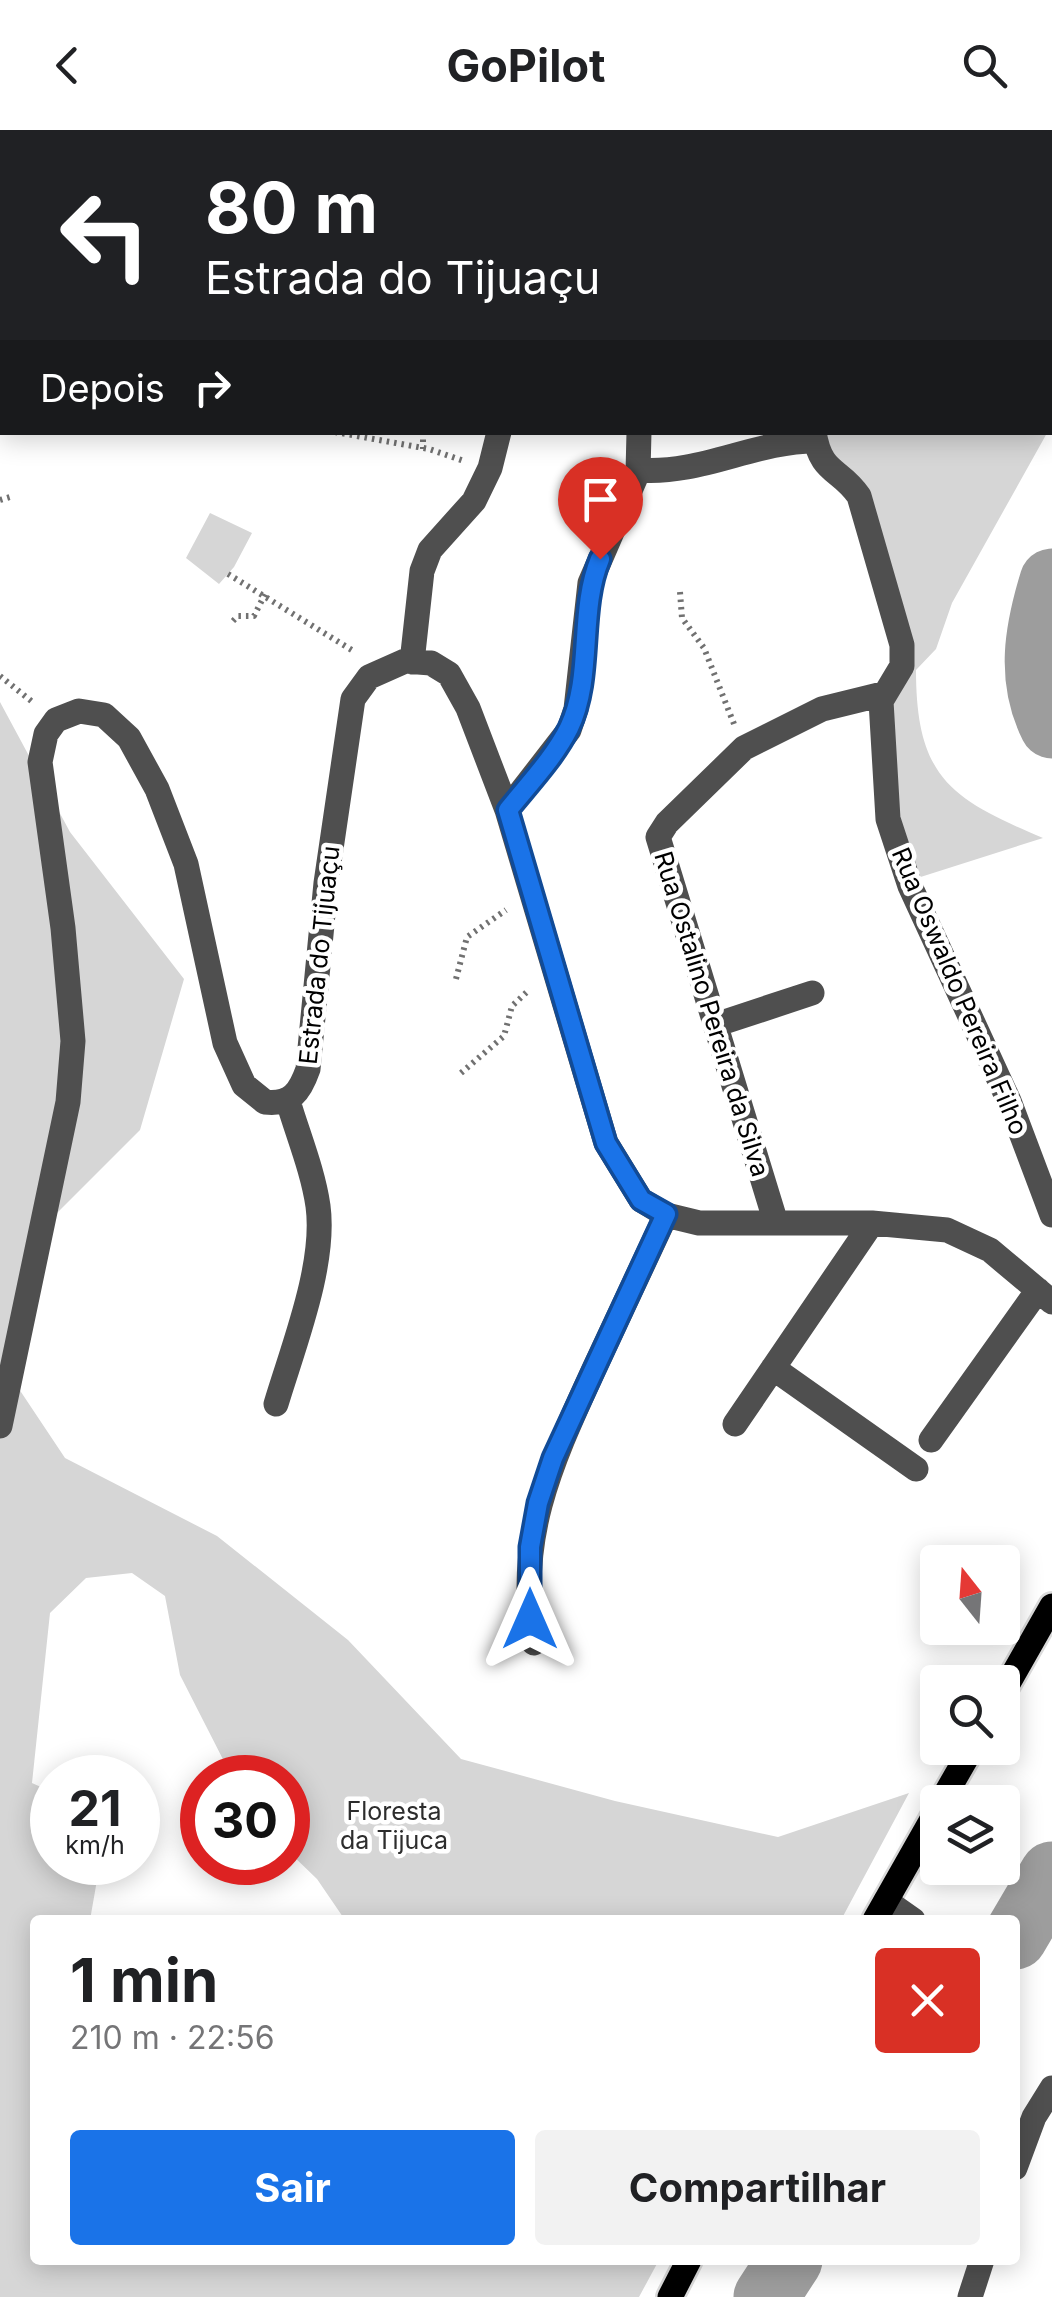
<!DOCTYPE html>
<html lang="pt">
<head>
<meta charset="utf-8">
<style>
	body { margin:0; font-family:Inter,sans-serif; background:#f2f2f2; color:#202124; height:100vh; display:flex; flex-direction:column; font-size:38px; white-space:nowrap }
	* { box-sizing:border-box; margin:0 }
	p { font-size:32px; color:#757577 }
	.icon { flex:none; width:55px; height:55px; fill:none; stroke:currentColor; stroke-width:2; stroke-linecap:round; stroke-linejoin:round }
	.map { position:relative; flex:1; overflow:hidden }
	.details { position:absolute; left:30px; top:1785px; width:990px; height:350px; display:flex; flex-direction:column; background:#fff; border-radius:10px; box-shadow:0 5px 25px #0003 }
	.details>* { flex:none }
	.banner { position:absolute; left:0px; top:0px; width:1052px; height:305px; box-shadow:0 5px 25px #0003; background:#202124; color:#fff; overflow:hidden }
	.needle { width:65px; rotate:343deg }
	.fabs { position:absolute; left:920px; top:1415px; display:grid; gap:20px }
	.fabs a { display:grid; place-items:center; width:100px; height:100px; border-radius:10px; background:#fff; box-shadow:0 5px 25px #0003; font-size:50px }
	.speed { position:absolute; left:30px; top:1625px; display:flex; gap:20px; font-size:50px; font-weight:700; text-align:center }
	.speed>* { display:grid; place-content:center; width:130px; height:130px; border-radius:50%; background:#fff; box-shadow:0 5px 25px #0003; line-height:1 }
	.speed small { font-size:25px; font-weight:400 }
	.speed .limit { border:15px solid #d22; background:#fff; color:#111 }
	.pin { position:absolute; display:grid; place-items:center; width:85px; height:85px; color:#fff; margin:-102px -42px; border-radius:50% 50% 50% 0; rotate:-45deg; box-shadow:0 0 10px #0007 }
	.pin .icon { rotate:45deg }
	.me { position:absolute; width:110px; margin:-55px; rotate:0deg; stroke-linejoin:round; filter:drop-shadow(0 0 8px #0008) }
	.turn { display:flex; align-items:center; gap:35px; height:210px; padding:0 40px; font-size:45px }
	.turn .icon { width:130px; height:130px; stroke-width:2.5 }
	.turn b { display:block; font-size:70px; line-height:85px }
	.then { display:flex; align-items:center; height:95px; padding:0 40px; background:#0003; gap:20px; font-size:38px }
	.round { display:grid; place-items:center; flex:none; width:105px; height:105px; border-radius:10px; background:#f2f2f2 }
	.summary { display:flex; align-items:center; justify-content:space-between; height:170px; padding:0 40px }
	h1 { font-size:60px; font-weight:700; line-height:75px }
	.primary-button { display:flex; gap:20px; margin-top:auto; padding:20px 40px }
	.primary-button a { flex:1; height:115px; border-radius:10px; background:#1a73e8; color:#fff; font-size:40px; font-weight:700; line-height:115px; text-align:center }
	.primary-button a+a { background:#f2f2f2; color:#202124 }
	header { display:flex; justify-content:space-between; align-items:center; height:130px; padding:0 40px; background:#fff; font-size:45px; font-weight:700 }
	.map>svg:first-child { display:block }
	.green { fill:#d6d6d6 }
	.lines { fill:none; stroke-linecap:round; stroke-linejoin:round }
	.river { stroke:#9d9d9d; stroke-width:65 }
	.major-casing { stroke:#dbdbdb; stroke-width:30 }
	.path { stroke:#717171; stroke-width:6; stroke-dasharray:2.5 5; stroke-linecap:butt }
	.minor { stroke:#4f4f4f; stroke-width:25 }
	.major { stroke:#000; stroke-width:25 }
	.route-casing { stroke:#114b97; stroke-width:25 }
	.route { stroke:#1a73e8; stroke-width:18 }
	.labels { text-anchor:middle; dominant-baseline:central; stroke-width:9; stroke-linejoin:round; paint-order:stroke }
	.street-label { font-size:25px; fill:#000; stroke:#fff }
	.park-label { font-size:25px; fill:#2d2d2d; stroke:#fff }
</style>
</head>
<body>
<header><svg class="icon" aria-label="back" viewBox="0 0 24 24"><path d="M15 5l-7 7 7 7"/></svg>GoPilot<svg class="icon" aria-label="search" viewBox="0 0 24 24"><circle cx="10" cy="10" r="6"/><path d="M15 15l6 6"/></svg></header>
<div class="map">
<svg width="1052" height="2167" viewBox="0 0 1052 2167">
	<rect width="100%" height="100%" fill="#fff"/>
	<path class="green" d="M814,303H1047L952,473L936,519L916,540C916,648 951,669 1043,708L908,751L881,577L902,536L859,366Z
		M210,383L252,403L234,437L219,454L186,428Z
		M0,572L70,702L184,849L140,1000L30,1110L11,1247L65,1328L217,1406L348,1510L461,1629L615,1671L778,1707L909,1663L841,1790H345L317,1749L288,1721V1648L232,1647L180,1545L165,1466L132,1443L86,1448L50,1483L32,1653L52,1662V1732L100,1733L90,1790H35V2130H659L639,2167H0Z"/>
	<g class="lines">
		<path class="river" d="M846,2L848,0
			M1050,188L1052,189
			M1052,451C1037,500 1028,548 1052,596
			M1015,1807L1052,1744
			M766,2167L790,2130"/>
		<g class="major-casing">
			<path id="major" d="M1002,1564L1052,1476
				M941,1672L972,1618
				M875,1790L938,1679
				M670,2167L689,2130"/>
		</g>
		<path class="path" d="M87,0L89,2
			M368,0L369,2
			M524,0L527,2
			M576,2L577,0
			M1050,252H1052
			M335,302L429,319L464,331
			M423,302V319
			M0,370L10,367
			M228,444L355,522
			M680,462L682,488L704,518L734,594
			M233,491L238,486H254L265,464
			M0,546L35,574
			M456,849L467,807L506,780
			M461,943L504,906L512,876L530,859"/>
		<path class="minor" d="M690,2V0
			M814,302C821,345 839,337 859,366L902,515V536L881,571L888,689L910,756L1009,971L1052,1085
			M638,340C701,345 754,311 815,311
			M412,532L422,441L430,420L474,371L490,338L499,302
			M507,680L569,600L576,579L590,453L638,342L639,302
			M715,895L812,863
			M776,1093L658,707L667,693L744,618L822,579L883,564
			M773,1238L916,1339
			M276,1274C293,1217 326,1135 318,1076C313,1041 298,1005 288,971
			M735,1294L872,1093
			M0,1296L68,972L73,911L63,798L40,632L46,604L56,590L79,581L104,585L129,608L157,659L186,734L225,913L244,955L265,972C291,975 300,962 308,939L326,753L353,569L369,547L405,531L431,533L449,544L468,578L507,680L606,1013L641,1070L666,1085L699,1093H872L947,1100L990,1120L1052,1172
			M931,1310L1038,1160
			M534,1513C515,1408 552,1331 594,1239C618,1188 642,1136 666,1085
			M886,1771L913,1790
			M1015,2038L1034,1987L1052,1958
			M970,2167L982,2130"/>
		<use href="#major" class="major"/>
	</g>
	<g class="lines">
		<g class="route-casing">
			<path id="route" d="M530,1489V1417L538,1373L553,1328L666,1084L641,1070L606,1013L508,680C528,655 554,628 569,598C594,546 578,482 600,429"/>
		</g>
		<use href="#route" class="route"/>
	</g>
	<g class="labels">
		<g class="street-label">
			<text transform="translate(319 825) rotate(-84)">Estrada do Tijuaçu</text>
			<text transform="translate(960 861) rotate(67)">Rua Oswaldo Pereira Filho</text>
			<text transform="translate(712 884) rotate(73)">Rua Ostalino Pereira da Silva</text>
		</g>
		<g class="park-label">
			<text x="394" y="1681">Floresta<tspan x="394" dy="29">da Tijuca</tspan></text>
		</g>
	</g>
</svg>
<div class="fabs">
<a><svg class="needle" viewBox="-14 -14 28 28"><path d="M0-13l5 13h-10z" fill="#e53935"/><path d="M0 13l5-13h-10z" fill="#757577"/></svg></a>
<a><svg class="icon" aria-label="search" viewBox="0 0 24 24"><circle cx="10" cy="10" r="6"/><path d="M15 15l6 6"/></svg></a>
<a><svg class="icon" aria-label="layers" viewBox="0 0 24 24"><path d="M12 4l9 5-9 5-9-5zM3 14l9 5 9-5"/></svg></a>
</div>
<div class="speed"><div>21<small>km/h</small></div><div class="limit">30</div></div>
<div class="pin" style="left:600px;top:429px;background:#d93025"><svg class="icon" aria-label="arrive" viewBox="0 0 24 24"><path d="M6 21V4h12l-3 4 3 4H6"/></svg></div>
<svg class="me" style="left:530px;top:1489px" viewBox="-20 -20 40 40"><path d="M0-17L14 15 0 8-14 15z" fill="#1a73e8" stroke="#fff" stroke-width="4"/></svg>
<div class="banner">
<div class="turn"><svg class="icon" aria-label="left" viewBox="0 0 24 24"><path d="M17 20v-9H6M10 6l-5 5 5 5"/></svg><div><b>80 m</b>Estrada do Tijuaçu</div></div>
<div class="then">Depois<svg class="icon" aria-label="right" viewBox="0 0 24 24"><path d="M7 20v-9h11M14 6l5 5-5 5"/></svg></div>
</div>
<section class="details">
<div class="summary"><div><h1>1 min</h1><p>210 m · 22:56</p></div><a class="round" style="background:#d93025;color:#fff"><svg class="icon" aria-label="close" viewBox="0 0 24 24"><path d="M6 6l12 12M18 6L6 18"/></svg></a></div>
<div class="primary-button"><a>Sair</a><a>Compartilhar</a></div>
</section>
</div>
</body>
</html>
